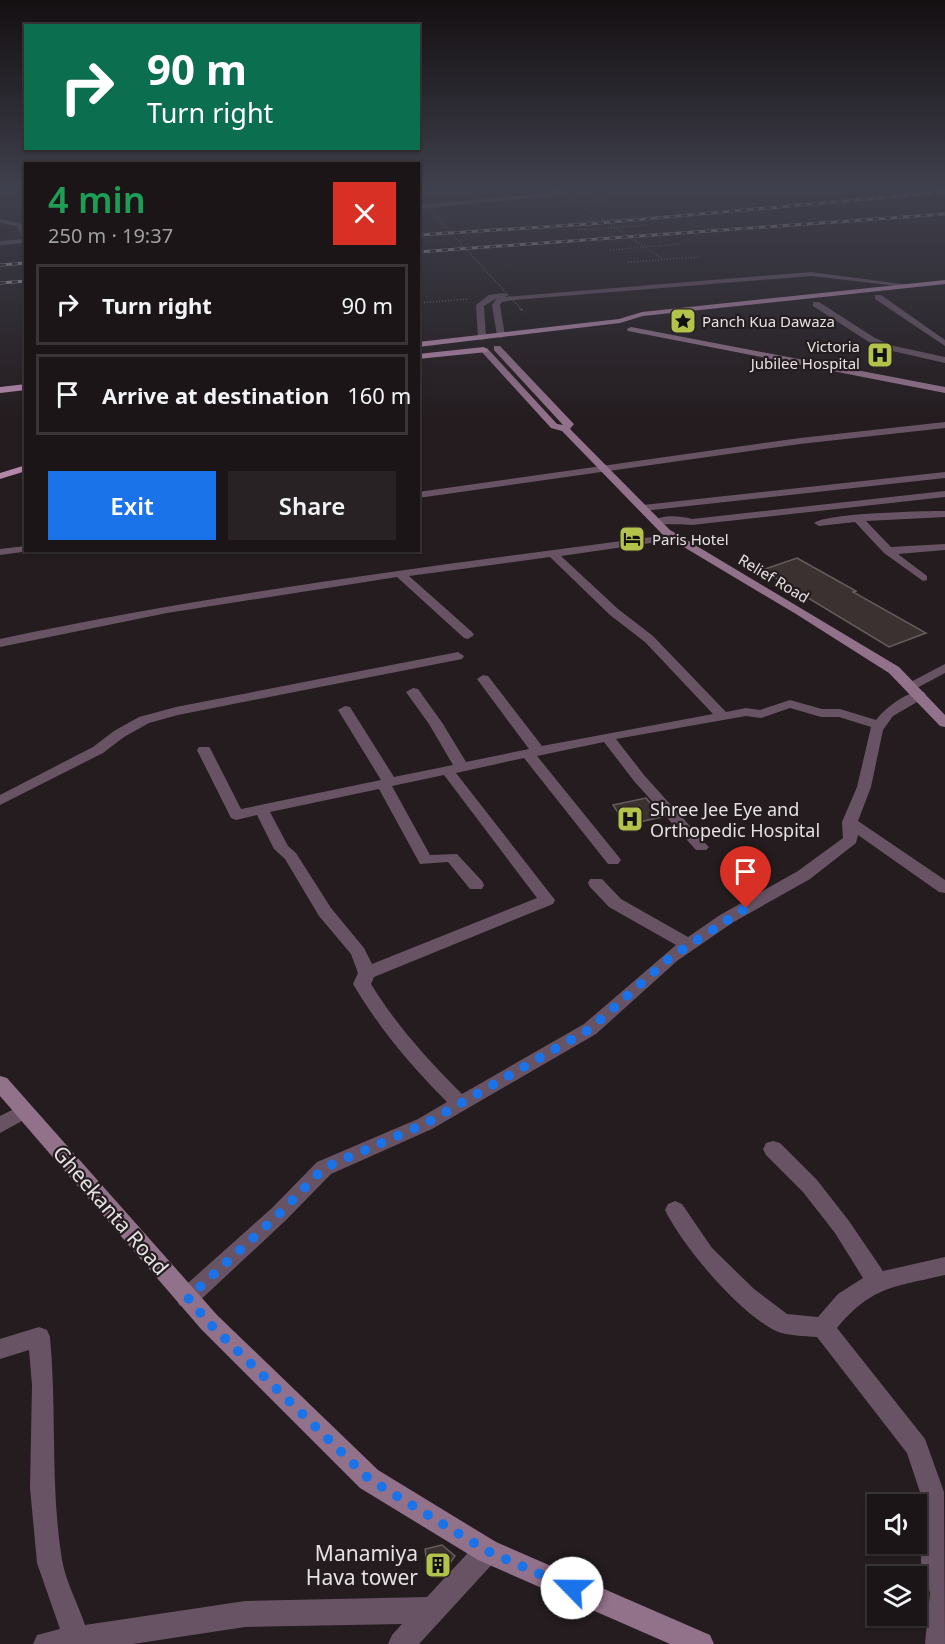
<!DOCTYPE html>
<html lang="en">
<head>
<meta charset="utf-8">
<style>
	body { margin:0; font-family:"Noto Sans",sans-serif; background:#282224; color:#f1f3f6; height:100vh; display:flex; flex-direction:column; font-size:22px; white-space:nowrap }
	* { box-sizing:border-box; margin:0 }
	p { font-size:20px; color:#a09fa1 }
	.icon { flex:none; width:33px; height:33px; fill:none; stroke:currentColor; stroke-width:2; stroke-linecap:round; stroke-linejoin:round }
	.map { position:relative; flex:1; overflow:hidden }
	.drawer { position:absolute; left:24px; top:162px; width:396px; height:390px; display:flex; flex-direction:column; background:#1b1517; border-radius:0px; box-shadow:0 2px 4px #0004,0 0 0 2px #393436 }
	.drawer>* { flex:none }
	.hud { position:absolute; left:24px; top:24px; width:396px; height:126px; border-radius:0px; box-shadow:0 2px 4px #0004,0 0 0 2px #393436; background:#0b6e4f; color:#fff; overflow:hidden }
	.tools { position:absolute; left:867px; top:1494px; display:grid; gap:12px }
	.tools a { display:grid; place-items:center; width:60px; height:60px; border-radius:0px; background:#1b1517; box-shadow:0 2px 4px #0004,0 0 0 2px #393436; font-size:30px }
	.pin { position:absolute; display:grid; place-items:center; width:51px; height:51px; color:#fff; margin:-62px -26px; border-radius:50% 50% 50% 0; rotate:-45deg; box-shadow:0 0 6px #0007 }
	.pin .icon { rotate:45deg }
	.me { position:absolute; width:66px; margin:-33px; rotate:293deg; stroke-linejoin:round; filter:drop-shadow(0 0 4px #0008) }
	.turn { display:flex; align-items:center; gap:21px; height:126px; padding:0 24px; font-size:27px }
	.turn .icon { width:78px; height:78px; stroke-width:2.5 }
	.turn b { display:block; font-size:42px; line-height:51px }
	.round { display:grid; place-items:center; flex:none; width:63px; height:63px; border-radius:0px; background:#282224 }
	.headline { display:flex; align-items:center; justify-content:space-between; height:102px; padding:0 24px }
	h1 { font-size:36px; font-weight:600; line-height:45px; color:#1e9e55 }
	.primary-button { display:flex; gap:12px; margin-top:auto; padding:12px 24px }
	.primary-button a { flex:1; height:69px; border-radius:0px; background:#1a73e8; color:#fff; font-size:24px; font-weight:600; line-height:69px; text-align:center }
	.primary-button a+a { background:#282224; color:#f1f3f6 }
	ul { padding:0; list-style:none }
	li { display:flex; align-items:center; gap:18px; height:81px; margin:0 12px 9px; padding:0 12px; border:3px solid #393436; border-radius:0px }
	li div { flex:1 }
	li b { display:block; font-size:22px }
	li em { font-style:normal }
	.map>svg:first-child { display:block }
	.building { fill:#3a3130; stroke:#675d5c; stroke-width:1.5 }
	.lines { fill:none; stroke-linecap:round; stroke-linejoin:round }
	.path { stroke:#716a6c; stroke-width:1.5; stroke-dasharray:1 2; stroke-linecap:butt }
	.lane { fill:#685364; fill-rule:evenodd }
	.street { fill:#685364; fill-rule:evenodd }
	.secondary { fill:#92718b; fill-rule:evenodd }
	.primary { fill:#b387a9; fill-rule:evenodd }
	.rail-casing { stroke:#b1abad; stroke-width:3 }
	.rail { stroke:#241c1f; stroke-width:2; stroke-dasharray:6; stroke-linecap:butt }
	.path-bridge-far1 { stroke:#716a6c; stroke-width:1.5; stroke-dasharray:1 2; stroke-linecap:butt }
	.path-bridge { stroke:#716a6c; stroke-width:2; stroke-dasharray:1 3; stroke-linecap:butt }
	.route { stroke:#1a73e8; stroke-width:10; stroke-dasharray:0 18 }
	.labels { text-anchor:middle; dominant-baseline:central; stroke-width:4.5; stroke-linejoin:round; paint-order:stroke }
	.far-poi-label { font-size:15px; fill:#e6e1e2; stroke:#241c1f; text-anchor:start }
	.far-street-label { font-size:15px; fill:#e6e1e2; stroke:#241c1f }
	.poi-label { font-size:18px; fill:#e6e1e2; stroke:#241c1f; text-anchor:start }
	.near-street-label { font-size:21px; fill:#e6e1e2; stroke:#241c1f }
	.near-poi-label { font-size:21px; fill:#e6e1e2; stroke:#241c1f; text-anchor:end }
</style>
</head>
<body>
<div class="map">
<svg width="945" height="1644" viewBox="0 0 945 1644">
	<rect width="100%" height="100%" fill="#241c1f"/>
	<path class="building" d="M797,558L856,591L853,592L926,633L889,647L762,570Z
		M646,798L662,817L626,825L613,805Z
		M442,1545L455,1556L443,1573H428L425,1549Z"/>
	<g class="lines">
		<path class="path" d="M572,194L589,192
			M565,203L605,200
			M568,223L635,217
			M578,230L648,225
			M610,250L680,244
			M628,262L700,257
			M418,303L469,299"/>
		<path class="lane" d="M811,272L909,285L905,287L811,276L514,300L502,302L500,305L505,336L501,338L497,336L492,305L497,298L484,306L486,338L482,340L478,338L476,305L489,295L504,293L508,295L505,297Z
			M875,295H881L945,340V346L875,299Z
			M813,302H819L875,338L894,346L945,357V363L888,350L869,342L813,306Z"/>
		<path class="street" d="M556,189H562L555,196L418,209V205L538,194L553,192Z
			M0,219L22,224L26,230V243L0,245V241L23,239L17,226L0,223Z
			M945,422V428L800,444L418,498V492L800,438Z
			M945,472V478L643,511L638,508L643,505Z
			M945,491V497L692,525C680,523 657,526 652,522C662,514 679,516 692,519Z
			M945,511V517L866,521L891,547L945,544V550L898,554L927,576V580L923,581L884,553L855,522L819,526L814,523C827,513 923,511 945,511Z
			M675,534L679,535V539L561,556L618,609L653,636L726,712L746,708L760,710L790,700L822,709H840L876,720C885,708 909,689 924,692L926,695L924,698L893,716L883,730L871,787L858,821L945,880V893L939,892L858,835L856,843L810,879L732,923L677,961L596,1034L432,1129L331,1174L286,1220L195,1305L187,1308L179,1305L176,1298L179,1291L272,1208L317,1162L418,1119L447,1102C411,1066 379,1028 353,984L358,973L351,954L319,916L285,859L274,849L257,815L236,820L231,818L197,750L199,747H209L211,750L241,809L381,780L338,710L345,706L350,707L394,777L453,765L429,724L406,692L413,688L418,689L443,724L466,762L529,749L477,679L483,675L488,676L542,746L713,714L645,642L610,615L550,557L409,576L472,632L474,635L468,639L464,638L397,577L167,613L0,647V639C223,591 449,564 675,534ZM790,708L821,717H839L871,727L857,787L842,822L843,838L798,871L720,915L688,937L621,899L602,879H590L588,883L590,887L609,907L676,945L584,1024L462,1094C428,1060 396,1025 371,984L374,977L553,904L555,900L456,773L524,758L608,864H618L621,860L618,856L537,756L604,742L634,781L696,850H706L709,847L706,844L644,775L616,739L746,716L761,718ZM444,775L537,898L372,964L364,948L331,908L296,853L288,846L270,812L379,789L420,864L448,862L470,889H482L484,885L482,881L457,854L430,855L392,786Z
			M26,546V550L30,551L0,555V549Z
			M458,652L464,656L462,659L178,715L149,723L124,737L103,753L0,805V795L93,747L114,731L139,717L176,707Z
			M945,664V673L915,689H905L903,686Z
			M24,1104L31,1106L34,1111L31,1116L0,1133V1116Z
			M773,1141L780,1143L817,1180L849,1221L883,1271L945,1257V1275C894,1287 872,1286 837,1328L925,1439L944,1492L945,1644H925L930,1593L921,1563L920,1492L907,1453L817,1337C804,1336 788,1336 776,1331C739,1313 683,1247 665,1210L668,1204L675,1201L682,1204L712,1248L754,1289L787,1314L818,1317L838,1294L863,1278L835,1233L803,1192L766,1155L763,1149L766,1143Z
			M39,1327L47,1330L50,1337C57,1411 50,1486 62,1560C66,1582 78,1604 85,1625L245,1601L427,1597L478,1542L487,1538L496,1542L500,1551L496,1560L419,1644H388L392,1635L402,1624L245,1627L133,1644H33L37,1635L60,1629L37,1563L30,1488L32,1385L29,1350L0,1359V1339Z"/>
		<path class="secondary" d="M631,327L945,387V393L628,331L627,329Z
			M494,346H500L572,422L574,424L570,429L670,530L899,667L945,715V727L940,726L889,673L796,614L662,534L562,431L551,428L480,350L487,348L557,424L563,425L494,350Z
			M0,1076L7,1078L217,1315L378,1470L496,1542L710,1635L714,1644H670L478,1560L360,1488L201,1329L0,1096Z"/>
		<path class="primary" d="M945,280V284L643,316L620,323L418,347V342L619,319L642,312Z
			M484,347L488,350L487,352L418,359V354Z
			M26,384V390L0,393V387Z
			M26,465V471L0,479V473Z"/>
		<g class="rail-casing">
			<path id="rail" d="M418,235L589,224L945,192
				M418,252L945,214
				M0,265L26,263
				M0,283L26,281"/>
		</g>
		<use href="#rail" class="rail"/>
		<path class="path-bridge-far1" d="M566,195L663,259
			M428,208L523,311"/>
		<path class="path-bridge" d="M521,309L524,312"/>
	</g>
	<linearGradient id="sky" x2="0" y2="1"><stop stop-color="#140f11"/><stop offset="0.45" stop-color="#3f404d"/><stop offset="1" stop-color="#3f404d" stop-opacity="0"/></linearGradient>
	<rect width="945" height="419" fill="url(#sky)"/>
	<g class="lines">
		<path class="route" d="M572,1588L487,1551L369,1479L208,1322L188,1298L279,1214L324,1168L425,1124L590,1029L671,957L746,908"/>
	</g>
	<defs>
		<g id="sight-square" transform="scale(1.35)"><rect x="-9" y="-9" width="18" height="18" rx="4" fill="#b3c24b" stroke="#241c1f"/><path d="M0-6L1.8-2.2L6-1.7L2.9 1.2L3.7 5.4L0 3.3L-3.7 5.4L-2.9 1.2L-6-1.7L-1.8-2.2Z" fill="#111"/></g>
		<g id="hospital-square" transform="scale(1.35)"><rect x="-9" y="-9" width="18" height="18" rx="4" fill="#b3c24b" stroke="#241c1f"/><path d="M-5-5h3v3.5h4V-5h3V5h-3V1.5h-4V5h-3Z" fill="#111"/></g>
		<g id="hotel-square" transform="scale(1.35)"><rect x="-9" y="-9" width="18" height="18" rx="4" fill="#b3c24b" stroke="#241c1f"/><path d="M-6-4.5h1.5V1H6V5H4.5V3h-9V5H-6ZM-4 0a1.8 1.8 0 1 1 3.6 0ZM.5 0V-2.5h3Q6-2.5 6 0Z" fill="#111"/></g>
		<g id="building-square" transform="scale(1.35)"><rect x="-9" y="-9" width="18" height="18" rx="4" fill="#b3c24b" stroke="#241c1f"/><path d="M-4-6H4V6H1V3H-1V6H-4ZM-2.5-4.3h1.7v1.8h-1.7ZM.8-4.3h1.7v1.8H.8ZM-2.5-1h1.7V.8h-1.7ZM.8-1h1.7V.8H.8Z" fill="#111"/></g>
	</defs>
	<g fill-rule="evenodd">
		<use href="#sight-square" x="683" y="321"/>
		<use href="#hospital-square" x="880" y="355"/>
		<use href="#hotel-square" x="632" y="539"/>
		<use href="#hospital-square" x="630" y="819"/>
		<use href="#building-square" x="438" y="1565"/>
	</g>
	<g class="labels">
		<g class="far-poi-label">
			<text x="702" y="321">Panch Kua Dawaza</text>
			<text x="860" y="346" text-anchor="end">Victoria<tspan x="860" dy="17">Jubilee Hospital</tspan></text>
			<text x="652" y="539">Paris Hotel</text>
		</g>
		<g class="far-street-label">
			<text transform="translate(774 578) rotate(31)">Relief Road</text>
		</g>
		<g class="poi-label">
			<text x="650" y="809">Shree Jee Eye and<tspan x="650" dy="21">Orthopedic Hospital</tspan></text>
		</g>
		<g class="near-street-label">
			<text transform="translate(111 1210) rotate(49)">Gheekanta Road</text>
		</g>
		<g class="near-poi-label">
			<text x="418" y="1553">Manamiya<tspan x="418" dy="24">Hava tower</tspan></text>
		</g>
	</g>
</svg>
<div class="tools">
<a><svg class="icon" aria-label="sound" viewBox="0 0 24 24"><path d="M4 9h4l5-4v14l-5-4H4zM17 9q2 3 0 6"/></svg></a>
<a><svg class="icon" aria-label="layers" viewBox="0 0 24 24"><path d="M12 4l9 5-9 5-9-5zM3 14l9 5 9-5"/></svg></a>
</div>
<div class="pin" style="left:746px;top:908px;background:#d93025"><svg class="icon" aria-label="arrive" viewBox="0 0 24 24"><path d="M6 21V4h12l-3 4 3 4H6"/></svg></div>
<svg class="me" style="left:572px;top:1588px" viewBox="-20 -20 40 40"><circle r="19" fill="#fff"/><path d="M0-13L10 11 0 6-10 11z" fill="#1a73e8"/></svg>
<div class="hud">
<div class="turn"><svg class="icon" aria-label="right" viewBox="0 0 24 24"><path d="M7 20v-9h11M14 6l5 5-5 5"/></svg><div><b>90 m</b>Turn right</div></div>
</div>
<section class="drawer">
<div class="headline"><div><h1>4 min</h1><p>250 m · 19:37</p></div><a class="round" style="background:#d93025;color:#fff"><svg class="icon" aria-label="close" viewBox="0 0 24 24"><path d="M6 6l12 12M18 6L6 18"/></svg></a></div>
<ul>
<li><svg class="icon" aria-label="right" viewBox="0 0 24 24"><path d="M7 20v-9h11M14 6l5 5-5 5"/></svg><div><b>Turn right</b></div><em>90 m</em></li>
<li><svg class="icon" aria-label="arrive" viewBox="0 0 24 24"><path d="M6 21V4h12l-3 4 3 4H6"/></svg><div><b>Arrive at destination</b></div><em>160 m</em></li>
</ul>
<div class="primary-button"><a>Exit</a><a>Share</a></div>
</section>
</div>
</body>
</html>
